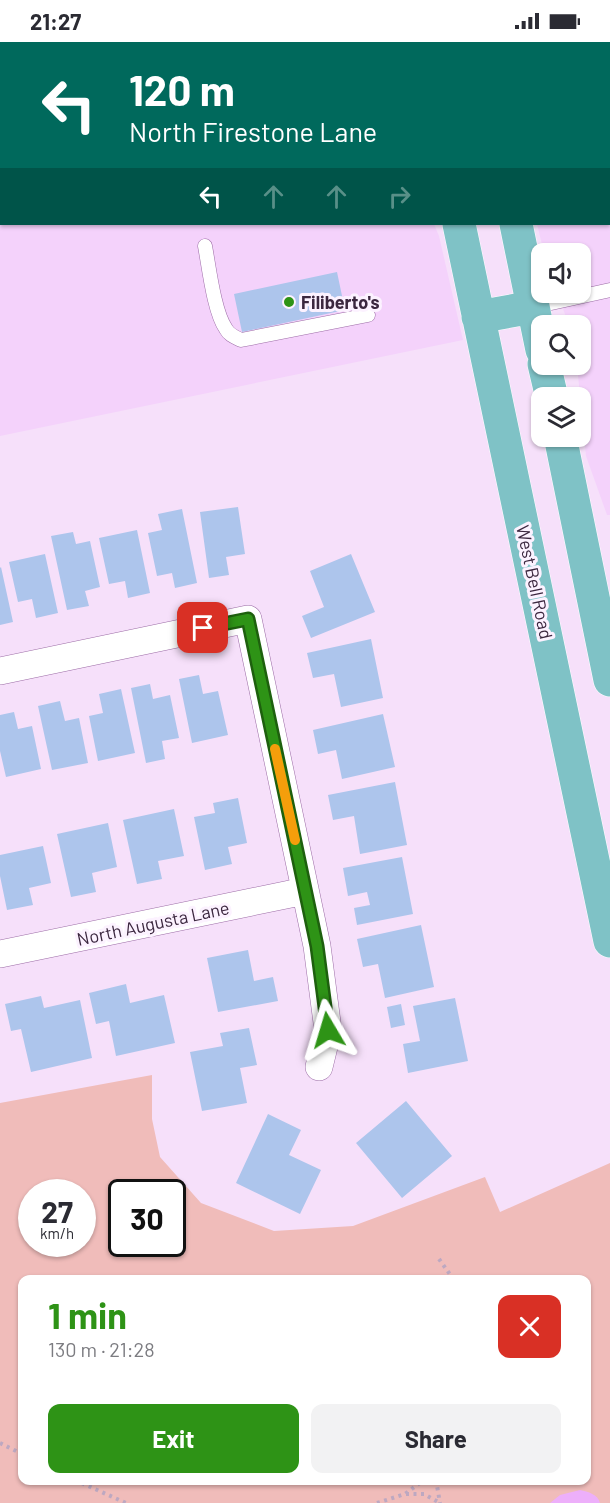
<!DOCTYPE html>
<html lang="en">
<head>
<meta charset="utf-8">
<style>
	body { margin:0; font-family:Barlow,sans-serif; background:#f2f2f3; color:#2b2b33; height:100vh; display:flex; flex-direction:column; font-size:22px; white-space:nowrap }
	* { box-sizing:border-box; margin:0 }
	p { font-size:20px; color:#7c7c81 }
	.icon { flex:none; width:33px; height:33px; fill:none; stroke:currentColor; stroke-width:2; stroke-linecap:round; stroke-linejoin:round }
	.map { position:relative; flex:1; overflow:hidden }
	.sheet { position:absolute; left:18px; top:1233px; width:573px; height:210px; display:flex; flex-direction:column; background:#fff; border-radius:12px; box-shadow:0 2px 4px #0004 }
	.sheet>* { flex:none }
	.top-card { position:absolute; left:0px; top:0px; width:610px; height:183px; box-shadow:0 2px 4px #0004; background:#00695c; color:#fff; overflow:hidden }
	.fabs { position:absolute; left:531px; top:201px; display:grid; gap:12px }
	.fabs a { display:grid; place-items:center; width:60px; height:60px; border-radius:12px; background:#fff; box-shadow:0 2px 4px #0004; font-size:30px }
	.speed { position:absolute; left:18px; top:1137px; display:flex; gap:12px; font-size:30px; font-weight:700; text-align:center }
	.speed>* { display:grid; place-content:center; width:78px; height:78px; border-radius:50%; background:#fff; box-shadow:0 2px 4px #0004; line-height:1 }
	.speed small { font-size:15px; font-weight:400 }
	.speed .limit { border:3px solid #111; border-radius:9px; background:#fff; color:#111 }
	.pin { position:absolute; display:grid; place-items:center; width:51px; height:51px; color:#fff; margin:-26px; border-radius:12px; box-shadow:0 3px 9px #0006 }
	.me { position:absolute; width:66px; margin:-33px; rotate:353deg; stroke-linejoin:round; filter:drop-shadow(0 0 4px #0008) }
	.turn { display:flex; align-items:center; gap:21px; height:126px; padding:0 30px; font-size:27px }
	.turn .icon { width:78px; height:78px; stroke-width:2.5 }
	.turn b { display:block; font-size:42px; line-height:51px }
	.lanes { display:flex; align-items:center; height:57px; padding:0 30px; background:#0003; justify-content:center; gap:30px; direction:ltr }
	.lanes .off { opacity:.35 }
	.round { display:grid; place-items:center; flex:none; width:63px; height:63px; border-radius:12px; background:#f2f2f3 }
	.summary { display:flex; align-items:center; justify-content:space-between; height:102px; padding:0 30px }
	h1 { font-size:36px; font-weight:700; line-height:45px; color:#2e9316 }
	.action { display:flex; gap:12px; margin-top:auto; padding:12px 30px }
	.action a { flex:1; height:69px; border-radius:12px; background:#2e9316; color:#fff; font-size:24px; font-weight:700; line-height:69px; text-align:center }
	.action a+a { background:#f2f2f3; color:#2b2b33 }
	.status { display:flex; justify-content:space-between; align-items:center; height:42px; padding:0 30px; background:#fff; direction:ltr }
	.status svg { height:16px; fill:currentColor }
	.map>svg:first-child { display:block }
	.built { fill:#f4d2fb }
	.green { fill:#f0bcba; fill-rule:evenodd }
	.water { fill:#edaffa }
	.building { fill:#adc5ec }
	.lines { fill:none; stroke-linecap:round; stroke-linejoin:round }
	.service-casing { stroke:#9c6ca6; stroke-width:15 }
	.minor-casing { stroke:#9c6ca6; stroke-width:28 }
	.primary-casing { stroke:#fff; stroke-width:34 }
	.path { stroke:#bda8c1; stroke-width:4; stroke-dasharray:3 4.5; stroke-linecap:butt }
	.service { stroke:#fff; stroke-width:14 }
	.minor { stroke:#fff; stroke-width:27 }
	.primary { stroke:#7fc2c6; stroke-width:33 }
	.route-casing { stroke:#1e600e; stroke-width:15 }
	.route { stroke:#2e9316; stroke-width:10 }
	.slow { stroke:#f59e0b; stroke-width:10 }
	.poi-dot { fill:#2e9316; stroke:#fcf2ff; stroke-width:2 }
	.labels { text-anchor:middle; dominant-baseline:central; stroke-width:6; stroke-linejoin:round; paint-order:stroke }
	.poi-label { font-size:18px; font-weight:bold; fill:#3b273f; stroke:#fcf2ff; text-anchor:start }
	.street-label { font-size:18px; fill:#3b273f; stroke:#fcf2ff }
</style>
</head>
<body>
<div class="status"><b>21:27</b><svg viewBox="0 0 49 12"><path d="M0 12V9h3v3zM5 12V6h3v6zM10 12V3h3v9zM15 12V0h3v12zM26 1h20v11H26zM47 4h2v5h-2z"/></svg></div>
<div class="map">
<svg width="610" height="1461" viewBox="0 0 610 1461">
	<rect width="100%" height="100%" fill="#f6e0fa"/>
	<path class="built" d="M0,0H395V1L2,2V182H434L439,194L463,298L0,394Z
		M508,0H610V473H607L586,414L577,323L580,322V284L569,283L557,251L580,250V212L544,211L537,182H609V2H507Z"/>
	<path class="green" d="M152,1033V1077L160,1115L201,1161L274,1189L353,1184L485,1135L500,1170L610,1121V1461H0V1061ZM32,1150H82V1202H32ZM122,1150H172V1202H122ZM22,1238H586V1438H22Z"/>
	<path class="water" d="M580,1448C588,1450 598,1452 600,1461H550L560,1453Z"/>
	<path class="building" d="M337,230L345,268L242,290L234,252Z
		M238,465L245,512L226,515L229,533L209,536L200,470Z
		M182,467L197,541L175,546L172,531L157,534L148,491L162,488L158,472Z
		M137,488L150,551L128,556L125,539L109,542L99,496Z
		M73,490L76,502L90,499L100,545L85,549L89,564L67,568L51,494Z
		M45,512L58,571L36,576L32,557L18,560L9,520Z
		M351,512L375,570L311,596L302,574L324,565L310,529Z
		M1,525L13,580L0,583V526Z
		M371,597L383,656L341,665L334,632L313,636L307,611Z
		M199,633L203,652L218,649L228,693L192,701L179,637Z
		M150,642L153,657L170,653L179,696L162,699L165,717L146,721L131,646Z
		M121,647L135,711L98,719L89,674L103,671L99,652Z
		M60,659L65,679L79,676L88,721L52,728L38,664Z
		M14,670L18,687L32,684L41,727L6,735L0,709V673Z
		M383,672L395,725L342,737L336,708L318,712L313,688Z
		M395,740L407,803L360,812L354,774L333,778L328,753Z
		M238,756L247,801L228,805L232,822L205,828L194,775L215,771L213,761Z
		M174,767L184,814L158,819L162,837L137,842L123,778Z
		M108,781L117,825L92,831L96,850L71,855L57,792Z
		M43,804L51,841L29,846L33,863L7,868L0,834V813Z
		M402,815L413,872L357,883L354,866L370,863L367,850L348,854L343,826Z
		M421,883L434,945L385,956L378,922L363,925L357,897Z
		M248,908L254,939L273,935L278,959L218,970L207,916Z
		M126,942L130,961L164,953L175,1001L116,1014L109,979L96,982L89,951Z
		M41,954L44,966L80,958L92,1016L31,1030L21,987L11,989L5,962Z
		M455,956L468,1019L408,1031L403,1002L420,999L413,964Z
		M401,962L405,983L391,986L387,965Z
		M249,986L257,1023L240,1026L247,1061L202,1069L190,1010L223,1004L220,991Z
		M406,1059L452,1114L402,1156L356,1101Z
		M268,1072L301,1088L289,1113L321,1128L300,1172L236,1141Z"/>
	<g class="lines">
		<g class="service-casing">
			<path id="service" d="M205,204C209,225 214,270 226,287C229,293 235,295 241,298L368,273
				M533,265L610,248"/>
		</g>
		<g class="minor-casing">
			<path id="minor" d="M0,629L248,577L317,904L328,988L319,1025
				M0,912L305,849"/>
		</g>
		<g class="primary-casing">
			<path id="primary" d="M419,0L420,2
				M478,0V2
				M459,182L610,899
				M516,182L542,308
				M478,275L533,265
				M544,322L552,356
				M560,394L610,638"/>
		</g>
		<path class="path" d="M439,1217L454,1238
			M0,1401L22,1412
			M75,1438L126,1461
			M436,1438L440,1461
			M406,1452H424L440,1461
			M377,1461L405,1452L424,1438"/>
		<use href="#service" class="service"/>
		<use href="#minor" class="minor"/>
		<use href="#primary" class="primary"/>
	</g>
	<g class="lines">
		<g class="route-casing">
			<path id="route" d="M203,586L248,577L317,904L328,988"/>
		</g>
		<use href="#route" class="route"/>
		<path class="slow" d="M275,707L295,798"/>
	</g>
	<circle class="poi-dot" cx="289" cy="260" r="6"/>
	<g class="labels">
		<g class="poi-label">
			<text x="301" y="260">Filiberto's</text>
		</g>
		<g class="street-label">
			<text transform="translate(535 540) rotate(78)">West Bell Road</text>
			<text transform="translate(153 881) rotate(-12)">North Augusta Lane</text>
		</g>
	</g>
</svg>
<div class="fabs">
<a><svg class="icon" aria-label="sound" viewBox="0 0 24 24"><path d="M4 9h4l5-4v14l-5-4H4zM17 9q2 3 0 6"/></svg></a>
<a><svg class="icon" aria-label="search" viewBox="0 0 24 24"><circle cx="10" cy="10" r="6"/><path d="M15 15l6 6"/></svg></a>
<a><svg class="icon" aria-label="layers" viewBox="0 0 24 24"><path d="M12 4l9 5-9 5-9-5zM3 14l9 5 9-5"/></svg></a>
</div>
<div class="speed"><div>27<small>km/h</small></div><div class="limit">30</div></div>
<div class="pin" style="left:203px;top:586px;background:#d93025"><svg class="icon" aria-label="arrive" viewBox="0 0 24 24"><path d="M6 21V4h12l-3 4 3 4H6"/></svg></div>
<svg class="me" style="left:328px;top:988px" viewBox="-20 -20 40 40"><path d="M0-17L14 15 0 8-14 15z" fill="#2e9316" stroke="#fff" stroke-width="4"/></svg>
<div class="top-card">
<div class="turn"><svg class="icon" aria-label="left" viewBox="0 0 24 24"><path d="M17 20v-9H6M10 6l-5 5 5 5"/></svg><div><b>120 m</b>North Firestone Lane</div></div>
<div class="lanes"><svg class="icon" aria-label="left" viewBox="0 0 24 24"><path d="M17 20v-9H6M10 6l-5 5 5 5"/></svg><svg class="icon off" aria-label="ahead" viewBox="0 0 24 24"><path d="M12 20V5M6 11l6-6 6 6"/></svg><svg class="icon off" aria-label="ahead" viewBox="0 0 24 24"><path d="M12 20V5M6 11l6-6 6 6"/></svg><svg class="icon off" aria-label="right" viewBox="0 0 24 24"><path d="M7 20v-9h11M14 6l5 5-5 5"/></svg></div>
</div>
<section class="sheet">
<div class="summary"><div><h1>1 min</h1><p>130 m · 21:28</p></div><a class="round" style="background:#d93025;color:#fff"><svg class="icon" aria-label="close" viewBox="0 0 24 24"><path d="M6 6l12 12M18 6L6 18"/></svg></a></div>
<div class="action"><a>Exit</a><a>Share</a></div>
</section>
</div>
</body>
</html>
